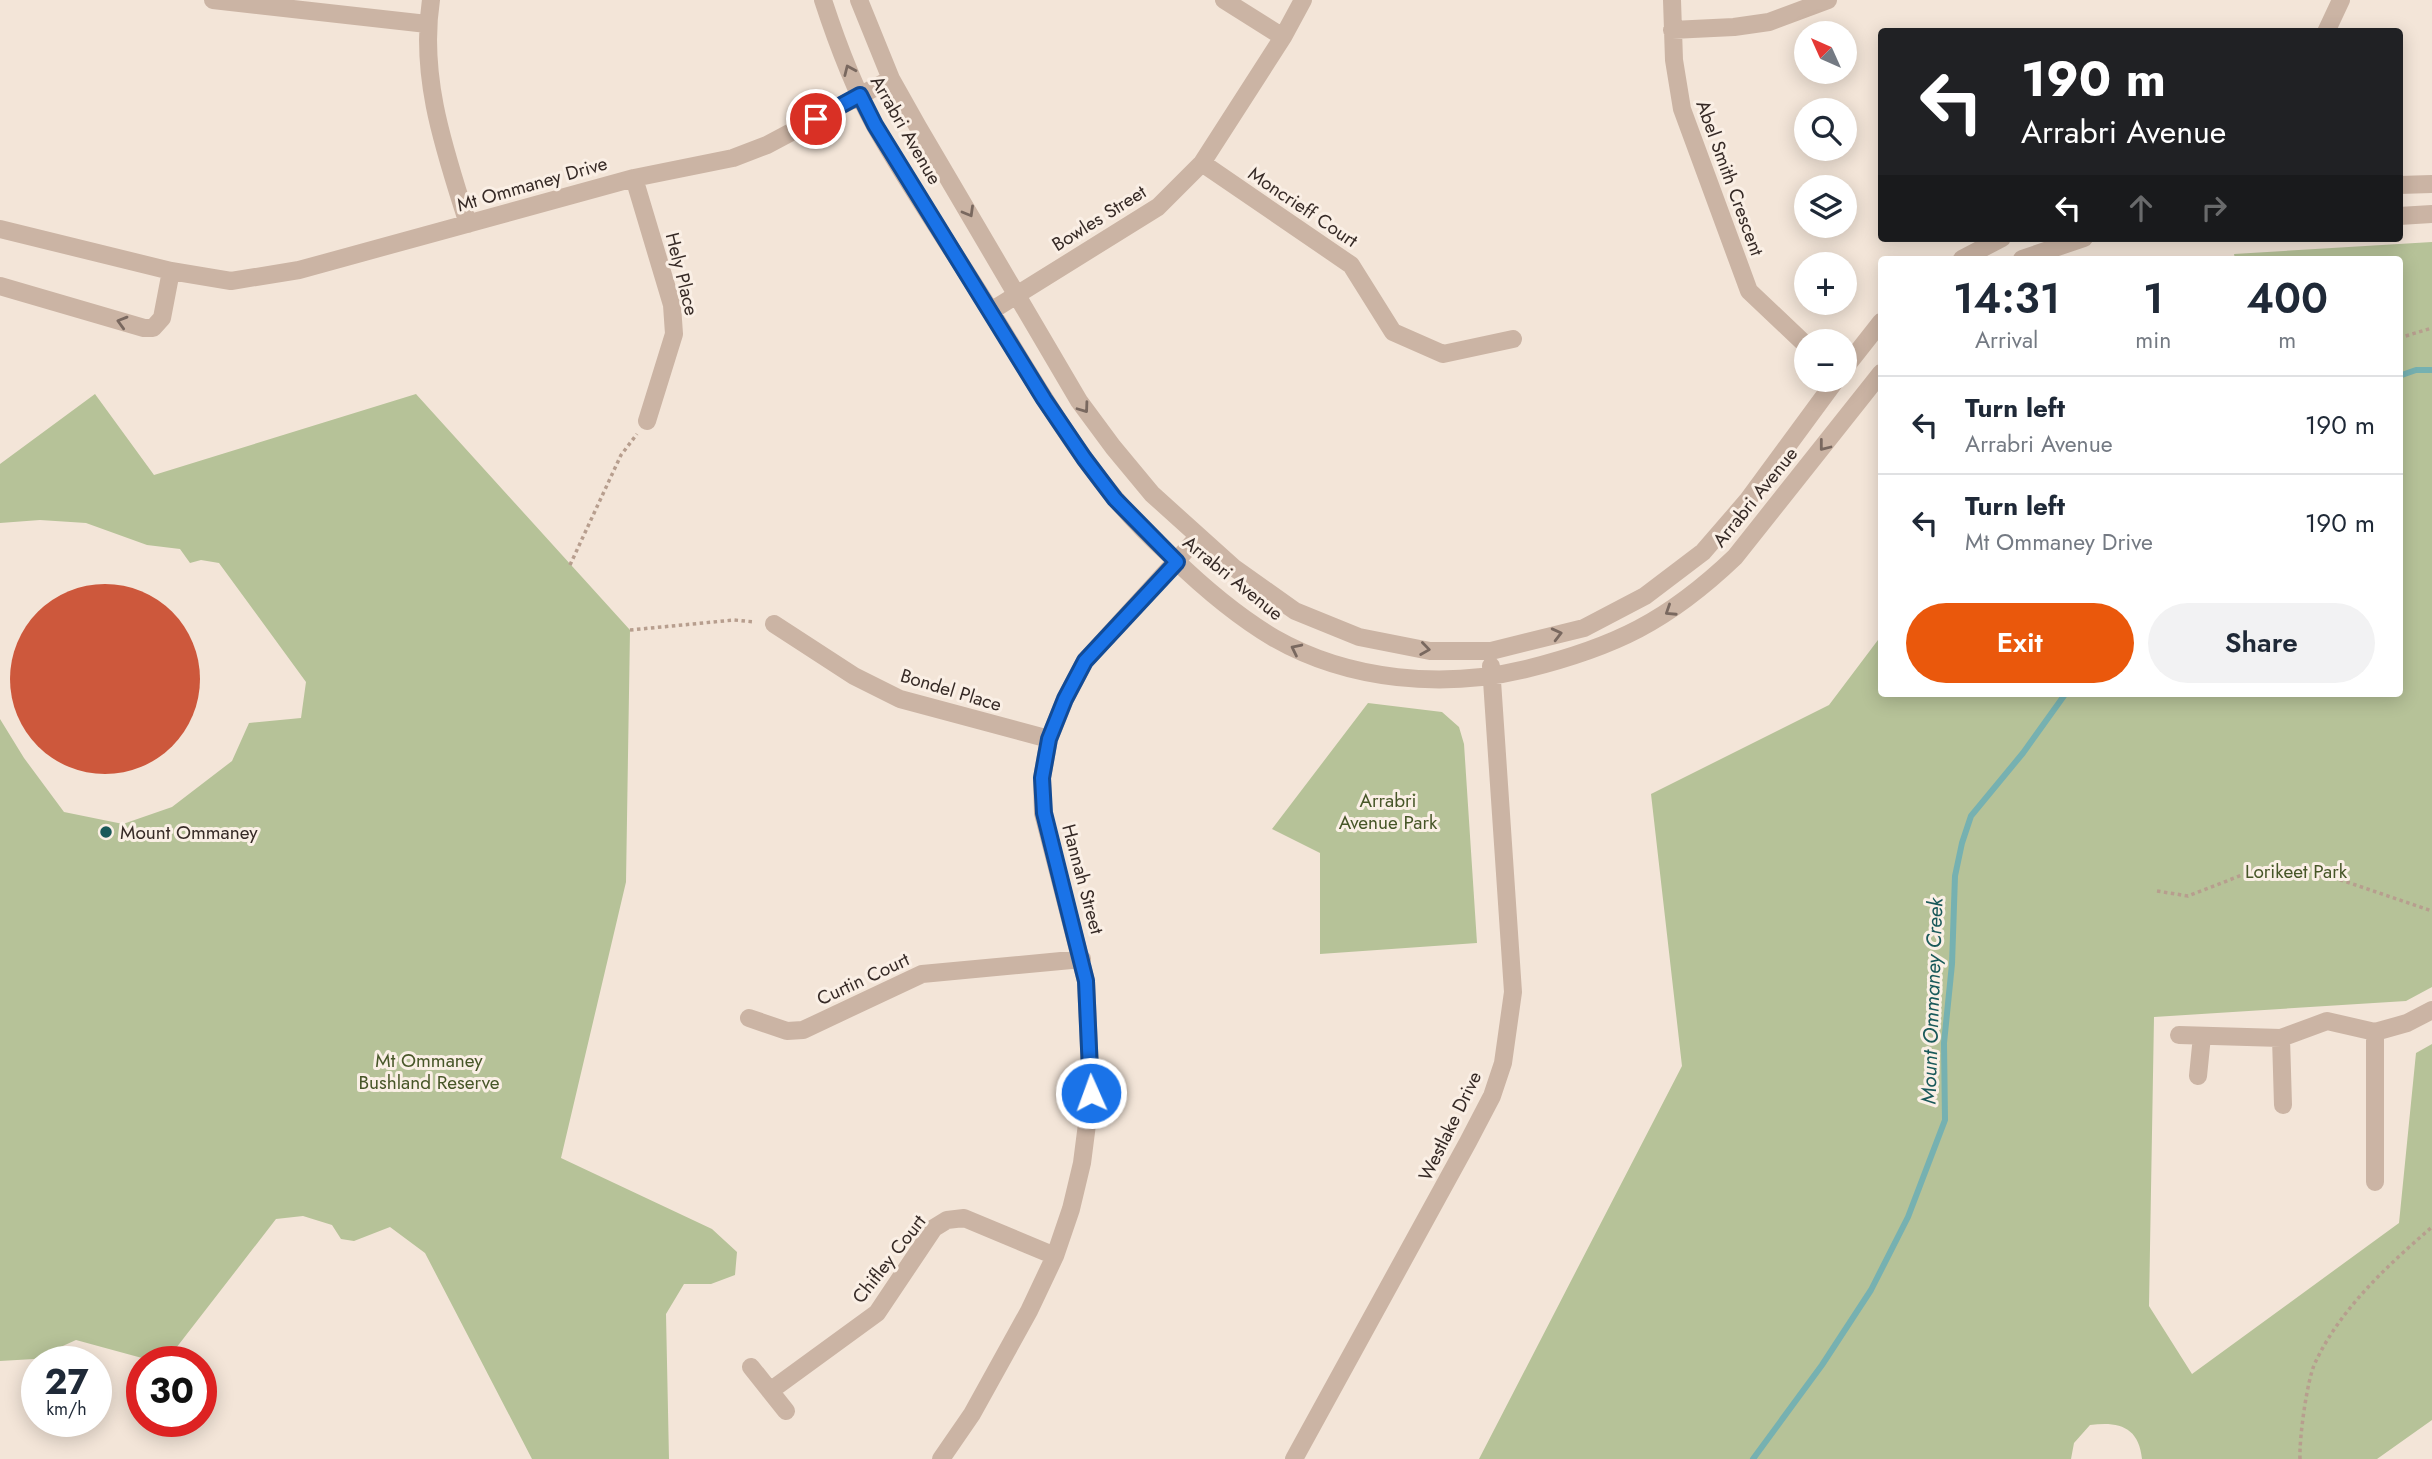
<!DOCTYPE html>
<html lang="en">
<head>
<meta charset="utf-8">
<style>
	body { margin:0; font-family:Jost,sans-serif; background:#f2f2f3; color:#1f2937; height:100vh; display:flex; flex-direction:column; font-size:26px; white-space:nowrap }
	* { box-sizing:border-box; margin:0 }
	p { font-size:23px; color:#747a83 }
	.icon { flex:none; width:38px; height:38px; fill:none; stroke:currentColor; stroke-width:2; stroke-linecap:round; stroke-linejoin:round }
	.map { position:relative; flex:1; overflow:hidden }
	.panel { position:absolute; left:1878px; top:256px; width:525px; height:441px; display:flex; flex-direction:column; background:#fff; border-radius:7px; box-shadow:0 4px 18px #0003 }
	.panel>* { flex:none }
	.hud { position:absolute; left:1878px; top:28px; width:525px; height:214px; border-radius:7px; box-shadow:0 4px 18px #0003; background:#202124; color:#fff; overflow:hidden }
	.needle { width:46px; rotate:315deg }
	.buttons { position:absolute; left:1794px; top:21px; display:grid; gap:14px }
	.buttons a { display:grid; place-items:center; width:63px; height:63px; border-radius:50%; background:#fff; box-shadow:0 4px 18px #0003; font-size:35px }
	.speed { position:absolute; left:21px; top:1346px; display:flex; gap:14px; font-size:35px; font-weight:700; text-align:center }
	.speed>* { display:grid; place-content:center; width:91px; height:91px; border-radius:50%; background:#fff; box-shadow:0 4px 18px #0003; line-height:1 }
	.speed small { font-size:18px; font-weight:400 }
	.speed .limit { border:10px solid #d22; background:#fff; color:#111 }
	.pin { position:absolute; display:grid; place-items:center; width:60px; height:60px; color:#fff; margin:-30px; border:4px solid #fff; border-radius:50%; box-shadow:0 2px 7px #0007 }
	.me { position:absolute; width:77px; margin:-38px; rotate:358deg; stroke-linejoin:round; filter:drop-shadow(0 0 5px #0008) }
	.turn { display:flex; align-items:center; gap:24px; height:147px; padding:0 28px; font-size:32px }
	.turn .icon { width:91px; height:91px; stroke-width:2.5 }
	.turn b { display:block; font-size:49px; line-height:60px }
	.lanes { display:flex; align-items:center; height:66px; padding:0 28px; background:#0003; justify-content:center; gap:35px; direction:ltr }
	.lanes .off { opacity:.35 }
	.eta { display:flex; justify-content:space-evenly; align-items:center; height:119px; text-align:center }
	.eta b { font-size:42px; font-weight:600; line-height:49px }
	.action { display:flex; gap:14px; margin-top:auto; padding:14px 28px }
	.action a { flex:1; height:80px; border-radius:42px; background:#ea580c; color:#fff; font-size:28px; font-weight:600; line-height:80px; text-align:center }
	.action a+a { background:#f2f2f3; color:#1f2937 }
	ul { padding:0; list-style:none }
	li { display:flex; align-items:center; gap:21px; height:98px; padding:0 28px; border-top:2px solid #e0e1e3 }
	li div { flex:1 }
	li b { display:block; font-size:26px }
	li em { font-style:normal }
	.map>svg:first-child { display:block }
	.green { fill:#b6c298 }
	.lines { fill:none; stroke-linecap:round; stroke-linejoin:round }
	.stream { stroke:#76b1b1; stroke-width:6 }
	.building { fill:#cd583c }
	.path { stroke:#b79e8e; stroke-width:3.5; stroke-dasharray:3.5 3.5; stroke-linecap:butt }
	.minor { stroke:#cbb4a4; stroke-width:18 }
	.oneway { stroke:#79685f }
	.route-casing { stroke:#114b97; stroke-width:18 }
	.route { stroke:#1a73e8; stroke-width:12 }
	.poi-dot { fill:#19595a; stroke:#faefe5; stroke-width:2.5 }
	.labels { text-anchor:middle; dominant-baseline:central; stroke-width:6; stroke-linejoin:round; paint-order:stroke }
	.street-label { font-size:19px; fill:#362a26; stroke:#faefe5 }
	.park-label { font-size:19px; fill:#475628; stroke:#faefe5 }
	.poi-label { font-size:19px; fill:#362a26; stroke:#faefe5; text-anchor:start }
	.water-label { font-size:21px; font-style:italic; fill:#19595a; stroke:#faefe5 }
</style>
</head>
<body>
<div class="map">
<svg width="2432" height="1459" viewBox="0 0 2432 1459">
	<rect width="100%" height="100%" fill="#f3e5d8"/>
	<path class="green" d="M2432,242V987L2406,1001L2154,1017L2149,1306L2192,1374L2399,1223L2416,1053L2432,1044V1420L2377,1459H2142C2139,1427 2119,1421 2090,1425L2074,1443L2071,1459H1479L1682,1066L1651,794L1829,705L1881,636V693H2399V259H2235L2234,254Z
		M95,394L154,475L416,394L630,630L626,882L561,1158L712,1229L737,1252L735,1275L711,1284H684L666,1314L669,1459H532L425,1253L390,1227L354,1241L341,1239L332,1225L303,1216L276,1219L166,1361H153L76,1340L34,1359L0,1361V719L24,758L64,812L123,824L172,807L232,761L249,723L301,718L306,682L219,563L201,560L190,563L180,549L147,545L86,523L40,520L0,523V464Z
		M1368,703L1442,712L1459,727L1464,744L1477,943L1320,954V853L1272,829Z"/>
	<g class="lines">
		<path class="stream" d="M2399,376L2416,370H2432
			M1753,1459L1822,1365L1871,1290L1908,1217L1945,1120L1944,1043L1952,964L1955,876L1962,843L1971,816L2023,753L2066,693"/>
	</g>
	<path class="building" d="M10 679a95 95 0 1 1 190 0a95 95 0 1 1-190 0Z"/>
	<g class="lines">
		<path class="path" d="M2399,338L2432,328
			M570,565L621,455L637,434
			M630,630L734,620L755,622
			M2157,891L2188,896L2255,870L2298,871L2341,880L2432,911
			M2300,1459C2299,1439 2307,1380 2315,1363C2340,1309 2388,1265 2432,1227"/>
		<path class="minor" d="M213,0L427,24
			M431,0C419,78 445,151 468,224
			M823,0C837,43 853,86 875,126C908,184 946,240 982,297C1024,364 1063,435 1114,497C1132,519 1152,539 1173,558C1204,588 1237,616 1274,638C1349,681 1444,689 1526,669C1615,647 1668,621 1735,557L1881,373
			M859,0L891,79L918,127L1079,401L1113,447L1152,494L1233,567L1295,611L1359,637L1430,651H1491L1584,628L1645,596L1703,552L1747,501L1836,380
			M1224,0L1283,37
			M1672,0L1674,60L1682,109L1749,291L1806,345
			M1672,30L1734,27L1769,22L1828,0
			M2326,32L2341,0
			M1202,163L1351,265L1393,332L1443,354L1513,339
			M634,178L672,305L674,334L647,421
			M2399,185L2432,184
			M2399,216L2432,214
			M0,229L171,271L231,281L299,270L634,178L733,158L767,145L891,79
			M1962,259L2002,238
			M2022,259L2084,238
			M0,286L144,328H153L162,318L171,271
			M991,311L1158,207L1202,163L1283,37L1303,0
			M1844,369L1881,322
			M774,624L854,676L900,699L1049,739
			M749,1018L787,1031L803,1030L922,974L1082,959
			M2179,1035L2281,1038
			M2198,1076L2202,1036
			M2283,1105L2281,1038L2327,1021L2375,1032
			M2375,1182V1032L2407,1023L2432,1010
			M751,1367L786,1411
			M770,1391L877,1313L934,1228L947,1220L964,1218L1055,1256
			M941,1459L972,1414L1029,1311L1055,1256L1071,1209L1082,1163L1091,1093L1086,981L1043,813L1042,778L1049,739L1065,699L1085,661L1198,537
			M1294,1459L1468,1142L1492,1096L1503,1063L1513,992L1491,666"/>
	</g>
	<defs><path id="oneway-chevron" d="M-2-3.5L2.5 0L-2 3.5" fill="none" stroke-width="1.6" stroke-linecap="round" stroke-linejoin="round" transform="scale(1.75)"/></defs>
	<g class="oneway">
		<use href="#oneway-chevron" transform="translate(849 70) rotate(-114)"/>
		<use href="#oneway-chevron" transform="translate(969 212) rotate(60)"/>
		<use href="#oneway-chevron" transform="translate(122 322) rotate(-164)"/>
		<use href="#oneway-chevron" transform="translate(1084 408) rotate(54)"/>
		<use href="#oneway-chevron" transform="translate(1824 446) rotate(128)"/>
		<use href="#oneway-chevron" transform="translate(1670 611) rotate(147)"/>
		<use href="#oneway-chevron" transform="translate(1557 634) rotate(-14)"/>
		<use href="#oneway-chevron" transform="translate(1296 649) rotate(-154)"/>
		<use href="#oneway-chevron" transform="translate(1425 649) rotate(8)"/>
	</g>
	<g class="lines">
		<g class="route-casing">
			<path id="route" d="M816,119L860,95L875,125L1044,399L1084,458L1115,499L1177,562L1085,661L1065,699L1049,739L1042,778L1044,813L1086,981L1091,1093"/>
		</g>
		<use href="#route" class="route"/>
	</g>
	<circle class="poi-dot" cx="106" cy="832" r="7"/>
	<g class="labels">
		<g class="street-label">
			<text transform="translate(906 130) rotate(60)">Arrabri Avenue</text>
			<text transform="translate(1730 178) rotate(70)">Abel Smith Crescent</text>
			<text transform="translate(532 184) rotate(-16)">Mt Ommaney Drive</text>
			<text transform="translate(1303 207) rotate(34)">Moncrieff Court</text>
			<text transform="translate(1099 218) rotate(-32)">Bowles Street</text>
			<text transform="translate(682 274) rotate(76)">Hely Place</text>
			<text transform="translate(1755 497) rotate(-51)">Arrabri Avenue</text>
			<text transform="translate(1233 578) rotate(39)">Arrabri Avenue</text>
			<text transform="translate(951 690) rotate(17)">Bondel Place</text>
			<text transform="translate(1083 879) rotate(75)">Hannah Street</text>
			<text transform="translate(863 979) rotate(-25)">Curtin Court</text>
			<text transform="translate(1450 1126) rotate(-64)">Westlake Drive</text>
			<text transform="translate(889 1259) rotate(-52)">Chifley Court</text>
		</g>
		<g class="park-label">
			<text x="1388" y="800">Arrabri<tspan x="1388" dy="22">Avenue Park</tspan></text>
			<text x="2296" y="871">Lorikeet Park</text>
			<text x="429" y="1060">Mt Ommaney<tspan x="429" dy="22">Bushland Reserve</tspan></text>
		</g>
		<g class="poi-label">
			<text x="120" y="832">Mount Ommaney</text>
		</g>
		<g class="water-label">
			<text transform="translate(1932 1001) rotate(-88)">Mount Ommaney Creek</text>
		</g>
	</g>
</svg>
<div class="buttons">
<a><svg class="needle" viewBox="-14 -14 28 28"><path d="M0-13l5 13h-10z" fill="#e53935"/><path d="M0 13l5-13h-10z" fill="#747a83"/></svg></a>
<a><svg class="icon" aria-label="search" viewBox="0 0 24 24"><circle cx="10" cy="10" r="6"/><path d="M15 15l6 6"/></svg></a>
<a><svg class="icon" aria-label="layers" viewBox="0 0 24 24"><path d="M12 4l9 5-9 5-9-5zM3 14l9 5 9-5"/></svg></a>
<a>+</a>
<a>−</a>
</div>
<div class="speed"><div>27<small>km/h</small></div><div class="limit">30</div></div>
<div class="pin" style="left:816px;top:119px;background:#d93025"><svg class="icon" aria-label="arrive" viewBox="0 0 24 24"><path d="M6 21V4h12l-3 4 3 4H6"/></svg></div>
<svg class="me" style="left:1091px;top:1093px" viewBox="-20 -20 40 40"><circle r="17" fill="#1a73e8" stroke="#fff" stroke-width="3"/><path d="M0-11L8 9 0 5-8 9z" fill="#fff"/></svg>
<div class="hud">
<div class="turn"><svg class="icon" aria-label="left" viewBox="0 0 24 24"><path d="M17 20v-9H6M10 6l-5 5 5 5"/></svg><div><b>190 m</b>Arrabri Avenue</div></div>
<div class="lanes"><svg class="icon" aria-label="left" viewBox="0 0 24 24"><path d="M17 20v-9H6M10 6l-5 5 5 5"/></svg><svg class="icon off" aria-label="ahead" viewBox="0 0 24 24"><path d="M12 20V5M6 11l6-6 6 6"/></svg><svg class="icon off" aria-label="right" viewBox="0 0 24 24"><path d="M7 20v-9h11M14 6l5 5-5 5"/></svg></div>
</div>
<section class="panel">
<div class="eta">
<div><b>14:31</b><p>Arrival</p></div>
<div><b>1</b><p>min</p></div>
<div><b>400</b><p>m</p></div>
</div>
<ul>
<li><svg class="icon" aria-label="left" viewBox="0 0 24 24"><path d="M17 20v-9H6M10 6l-5 5 5 5"/></svg><div><b>Turn left</b><p>Arrabri Avenue</p></div><em>190 m</em></li>
<li><svg class="icon" aria-label="left" viewBox="0 0 24 24"><path d="M17 20v-9H6M10 6l-5 5 5 5"/></svg><div><b>Turn left</b><p>Mt Ommaney Drive</p></div><em>190 m</em></li>
</ul>
<div class="action"><a>Exit</a><a>Share</a></div>
</section>
</div>
</body>
</html>
